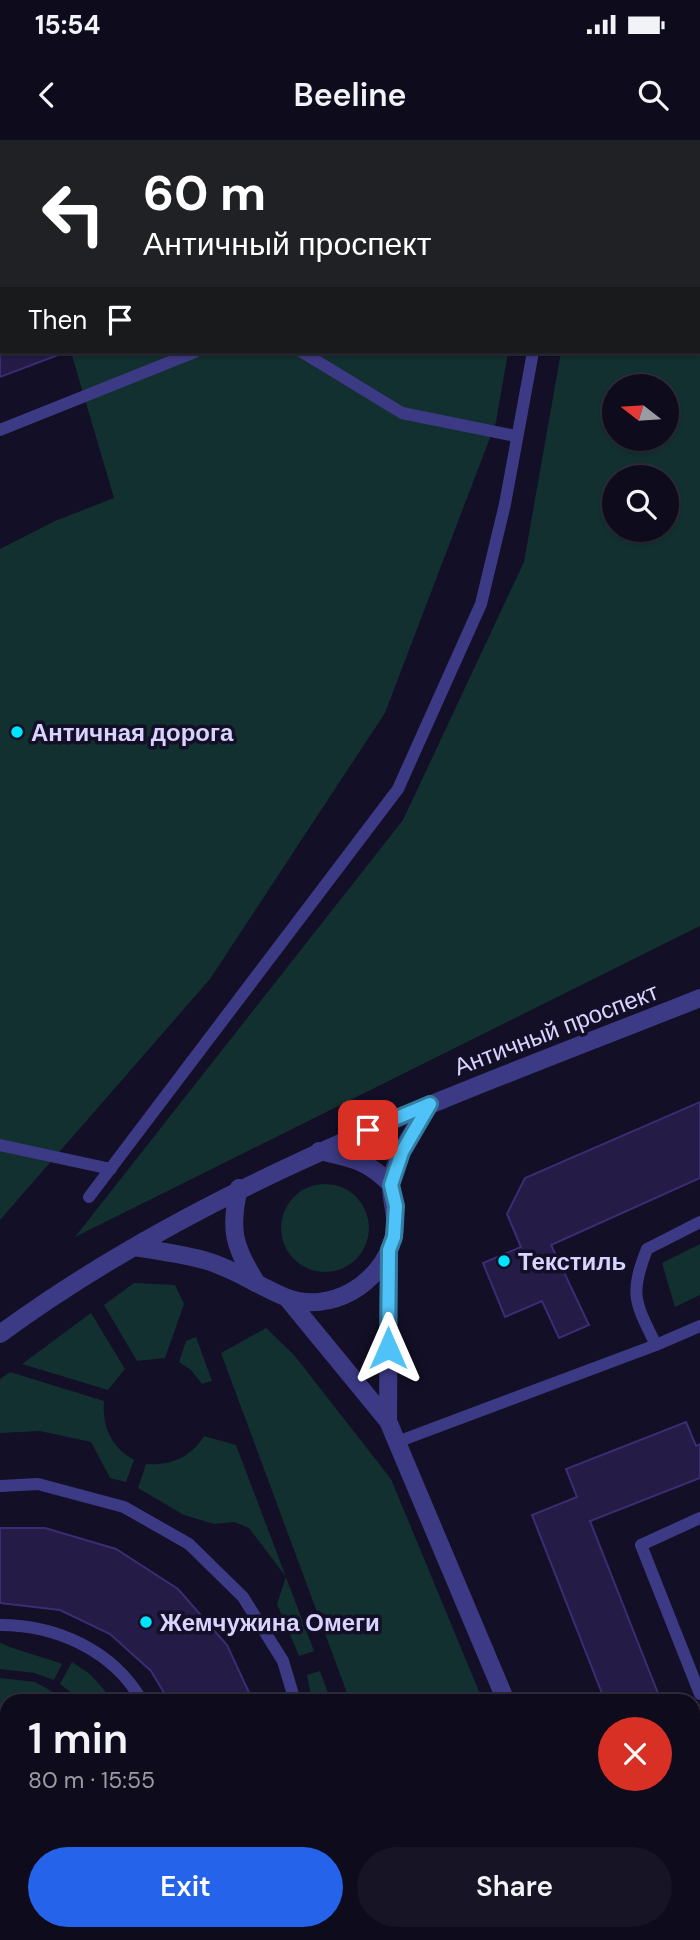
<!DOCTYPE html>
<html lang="en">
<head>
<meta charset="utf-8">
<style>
	body { margin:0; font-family:"DM Sans",sans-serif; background:#171425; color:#f1f3f6; height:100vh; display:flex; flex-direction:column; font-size:26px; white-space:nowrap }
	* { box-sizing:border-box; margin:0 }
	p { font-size:23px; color:#9b9ba3 }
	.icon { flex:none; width:38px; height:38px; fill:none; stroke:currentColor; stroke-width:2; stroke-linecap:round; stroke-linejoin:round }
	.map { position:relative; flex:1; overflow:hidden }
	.side { position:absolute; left:0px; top:1554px; width:700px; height:247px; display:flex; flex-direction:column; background:#0e0b1c; border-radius:21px 21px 0 0; box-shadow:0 2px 5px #0004,0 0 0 2px #2e2b3b }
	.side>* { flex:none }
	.guide { position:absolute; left:0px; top:0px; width:700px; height:214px; box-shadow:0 2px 5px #0004,0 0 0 2px #2e2b3b; background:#202124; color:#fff; overflow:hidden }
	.needle { width:46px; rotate:287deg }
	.tools { position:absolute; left:602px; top:234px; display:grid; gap:14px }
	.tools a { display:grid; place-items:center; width:77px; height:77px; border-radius:50%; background:#0e0b1c; box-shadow:0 2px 5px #0004,0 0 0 2px #2e2b3b; font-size:35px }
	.pin { position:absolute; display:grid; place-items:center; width:60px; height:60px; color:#fff; margin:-30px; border-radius:14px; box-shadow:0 4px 10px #0006 }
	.me { position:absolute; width:77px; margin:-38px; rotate:0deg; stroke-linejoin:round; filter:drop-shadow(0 0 5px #0008) }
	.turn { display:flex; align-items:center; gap:24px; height:147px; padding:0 28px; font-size:32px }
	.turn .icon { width:91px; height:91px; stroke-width:2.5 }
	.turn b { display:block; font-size:49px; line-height:60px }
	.then { display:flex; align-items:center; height:66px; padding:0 28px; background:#0003; gap:14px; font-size:26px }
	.round { display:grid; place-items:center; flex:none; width:74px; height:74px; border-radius:37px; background:#171425 }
	.overview { display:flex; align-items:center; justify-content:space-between; height:119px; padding:0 28px }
	h1 { font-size:42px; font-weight:600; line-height:52px }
	.action { display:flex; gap:14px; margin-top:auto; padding:14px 28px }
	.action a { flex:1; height:80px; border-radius:42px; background:#2563eb; color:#fff; font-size:28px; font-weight:600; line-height:80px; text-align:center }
	.action a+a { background:#171425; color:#f1f3f6 }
	.status { display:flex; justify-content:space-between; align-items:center; height:49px; padding:0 35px; background:#0e0b1c; direction:ltr }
	.status svg { height:19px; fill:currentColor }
	header { display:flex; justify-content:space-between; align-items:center; height:91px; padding:0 28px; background:#0e0b1c; font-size:32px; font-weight:600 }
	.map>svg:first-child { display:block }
	.green { fill:#12302f; fill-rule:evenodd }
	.building { fill:#241b47; stroke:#3b2d73; stroke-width:2 }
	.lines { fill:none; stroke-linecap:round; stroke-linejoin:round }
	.service { stroke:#3d3a85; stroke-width:12 }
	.minor { stroke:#3d3a85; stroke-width:18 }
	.route-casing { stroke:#337fa1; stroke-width:18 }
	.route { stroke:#4fc3f7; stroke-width:12 }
	.poi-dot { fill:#00e5ff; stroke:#130f26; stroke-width:2.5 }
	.labels { text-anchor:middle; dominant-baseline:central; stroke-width:7; stroke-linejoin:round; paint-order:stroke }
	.poi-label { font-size:24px; font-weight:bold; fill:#d9d4ff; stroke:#130f26; text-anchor:start }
	.street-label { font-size:24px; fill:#d9d4ff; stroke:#130f26 }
</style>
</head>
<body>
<div class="status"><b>15:54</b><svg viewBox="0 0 49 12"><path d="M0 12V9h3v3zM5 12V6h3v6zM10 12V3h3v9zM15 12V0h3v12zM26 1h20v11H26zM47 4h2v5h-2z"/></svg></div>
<header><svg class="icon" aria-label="back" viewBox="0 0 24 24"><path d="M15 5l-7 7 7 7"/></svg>Beeline<svg class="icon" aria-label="search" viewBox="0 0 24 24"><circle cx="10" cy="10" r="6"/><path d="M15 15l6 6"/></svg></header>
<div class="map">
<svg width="700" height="1800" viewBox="0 0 700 1800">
	<rect width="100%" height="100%" fill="#130f26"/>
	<path class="green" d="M165,0H544V2Z
		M700,30V786L75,1097L403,680L524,422L561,212H698ZM614,247H667V299H614ZM614,338H667V390H614Z
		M71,212H508L496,282L385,573L210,839L0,1080V409L55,381L114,358Z
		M281 1088a44 44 0 1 1 88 0a44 44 0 1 1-88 0Z
		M700,1104V1155L675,1167L662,1123Z
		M134,1143L175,1145L184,1164L165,1218L137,1221L104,1165Z
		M91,1173L125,1229L108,1250L22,1224Z
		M266,1188L294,1215L391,1339L483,1561H350L221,1213Z
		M196,1197L212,1241L202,1244L191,1230L179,1222L186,1201Z
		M10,1232L104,1261C102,1287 111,1307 134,1320L126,1342L110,1338L91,1302L40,1291L0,1293V1239Z
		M204,1296L236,1305L314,1511L299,1516L277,1464L286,1437L249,1388L234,1382L214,1384L184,1375L138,1348L146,1324C171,1326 191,1317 204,1296Z
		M0,1503C18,1511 41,1516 62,1524L54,1540L34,1533L0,1529Z
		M72,1522L90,1534L114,1561H82L60,1544Z
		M320,1531L331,1561H312L307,1535Z
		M0,1538L35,1542L69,1561H7V1593H0Z
		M340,1794H418L420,1800H343Z
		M436,1794H543L542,1798L536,1800H438Z"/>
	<path class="building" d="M0,203L2,212H66L0,237Z
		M700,962V1038L551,1105L589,1185L559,1198L542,1161L505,1177L483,1123L521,1107L507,1074L525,1038Z
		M686,1282L696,1306L700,1304V1338L590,1381L661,1561H605L532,1375L577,1357L566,1329Z
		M0,1388H45L116,1409L178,1449L227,1505L253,1561H169L151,1531L110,1494L60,1470L0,1463Z
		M700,1603V1662L697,1663L693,1653V1606Z
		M120,1794H221L216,1800H110Z"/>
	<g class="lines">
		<path class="service" d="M570,2V0
			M302,212L402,273L516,296
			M0,290L195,212
			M0,1005L111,1029
			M89,1057L398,649L481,464L505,364L533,212
			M656,1205C635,1162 629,1155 647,1109L700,1082
			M397,1302L656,1205L700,1186
			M0,1346L38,1344L124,1367L189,1404L243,1457L283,1521L295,1561
			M700,1378L641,1405L700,1554
			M0,1485C56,1485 113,1510 142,1561
			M693,1719L700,1716
			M317,1794L320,1800
			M42,1800L65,1794
			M268,1800L271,1794
			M585,1800L600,1794"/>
		<path class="minor" d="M319,1011C350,1018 368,1020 391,1045
			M239,1048C229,1089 234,1107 256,1142
			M134,1107C158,1111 184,1114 207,1121C235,1129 258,1146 285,1157C330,1175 381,1144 393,1099C399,1078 391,1064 391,1046C391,1021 417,986 430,964
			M287,1158L388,1281L506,1561
			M0,1194C211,1039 459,954 700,858
			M388,1281L389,1113
			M602,1794L604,1800"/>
	</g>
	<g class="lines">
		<g class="route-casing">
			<path id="route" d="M368,990L430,964L402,1012L391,1045L396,1066L394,1097L389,1110L388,1208"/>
		</g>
		<use href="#route" class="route"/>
	</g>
	<g class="poi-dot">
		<circle cx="17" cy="592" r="7"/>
		<circle cx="504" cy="1121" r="7"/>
		<circle cx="146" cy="1482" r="7"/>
	</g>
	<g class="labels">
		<g class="poi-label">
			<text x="31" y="592">Античная дорога</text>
			<text x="518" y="1121">Текстиль</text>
			<text x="160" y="1482">Жемчужина Омеги</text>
		</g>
		<g class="street-label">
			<text transform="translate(556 889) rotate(-21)">Античный проспект</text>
		</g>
	</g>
</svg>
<div class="tools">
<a><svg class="needle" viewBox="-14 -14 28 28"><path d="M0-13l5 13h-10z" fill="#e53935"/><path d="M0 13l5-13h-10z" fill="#9b9ba3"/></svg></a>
<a><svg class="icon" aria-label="search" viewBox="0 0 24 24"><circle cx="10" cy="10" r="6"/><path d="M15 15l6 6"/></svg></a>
</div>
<div class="pin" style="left:368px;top:990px;background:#d93025"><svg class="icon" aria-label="arrive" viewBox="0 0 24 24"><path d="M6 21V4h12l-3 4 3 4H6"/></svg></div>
<svg class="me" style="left:388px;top:1208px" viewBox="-20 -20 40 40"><path d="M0-17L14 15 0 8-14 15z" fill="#4fc3f7" stroke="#fff" stroke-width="4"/></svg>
<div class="guide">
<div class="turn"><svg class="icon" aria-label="left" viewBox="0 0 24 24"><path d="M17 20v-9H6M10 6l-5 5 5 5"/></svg><div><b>60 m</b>Античный проспект</div></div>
<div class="then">Then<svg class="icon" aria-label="arrive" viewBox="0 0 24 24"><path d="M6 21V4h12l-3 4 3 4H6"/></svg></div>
</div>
<section class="side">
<div class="overview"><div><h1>1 min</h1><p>80 m · 15:55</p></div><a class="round" style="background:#d93025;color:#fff"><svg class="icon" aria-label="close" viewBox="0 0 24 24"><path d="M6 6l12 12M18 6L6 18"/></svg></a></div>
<div class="action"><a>Exit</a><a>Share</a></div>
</section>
</div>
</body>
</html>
